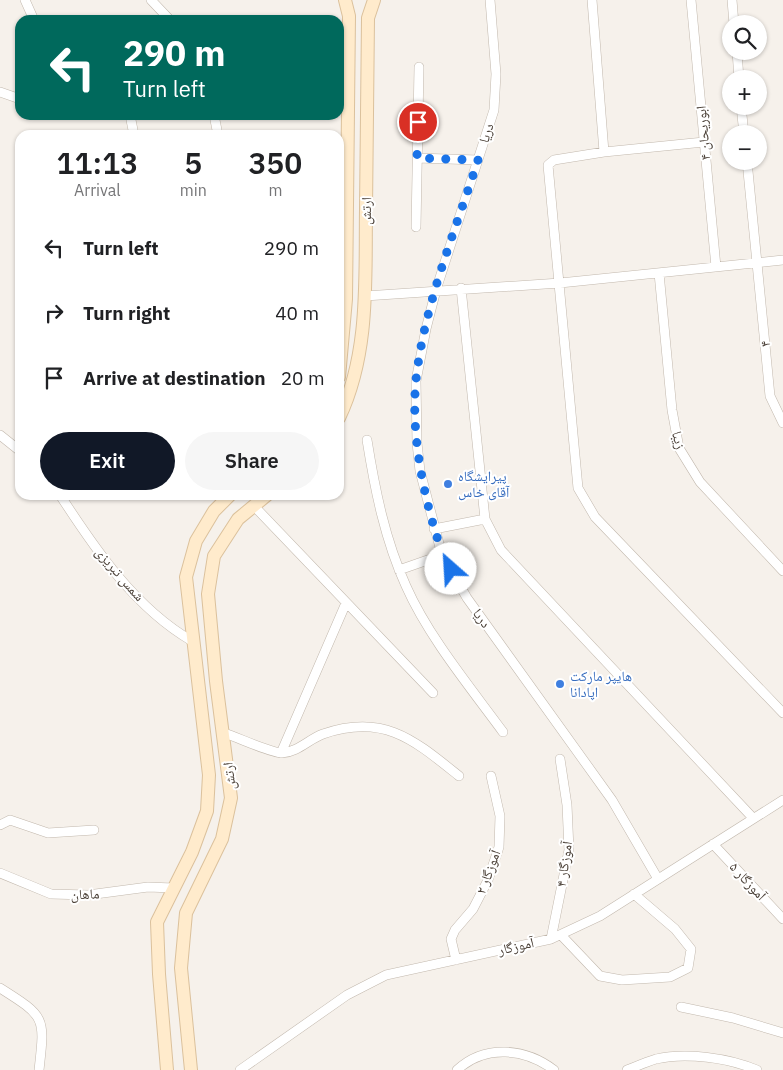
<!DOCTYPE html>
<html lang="en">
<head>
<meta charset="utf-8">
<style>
	body { margin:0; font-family:"IBM Plex Sans","Noto Naskh Arabic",sans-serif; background:#f6f6f6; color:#202124; height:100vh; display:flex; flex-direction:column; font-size:19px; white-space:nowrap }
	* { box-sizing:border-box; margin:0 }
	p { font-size:16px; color:#757577 }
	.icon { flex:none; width:28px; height:28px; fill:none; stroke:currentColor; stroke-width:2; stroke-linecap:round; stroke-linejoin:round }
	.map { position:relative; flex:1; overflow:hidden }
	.drawer { position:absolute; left:15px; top:130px; width:329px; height:370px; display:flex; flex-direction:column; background:#fff; border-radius:15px; box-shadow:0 1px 4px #0004 }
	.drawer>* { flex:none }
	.banner { position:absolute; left:15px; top:15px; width:329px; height:105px; border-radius:15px; box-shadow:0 1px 4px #0004; background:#00695c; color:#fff; overflow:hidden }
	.buttons { position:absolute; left:722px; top:15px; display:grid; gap:10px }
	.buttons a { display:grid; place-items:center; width:45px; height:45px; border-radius:50%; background:#fff; box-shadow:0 1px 4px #0004; font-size:25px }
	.pin { position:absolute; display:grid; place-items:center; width:42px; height:42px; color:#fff; margin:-21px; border:2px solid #fff; border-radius:50%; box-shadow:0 1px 5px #0007 }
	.me { position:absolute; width:55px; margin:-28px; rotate:334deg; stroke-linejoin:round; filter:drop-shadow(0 0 4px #0008) }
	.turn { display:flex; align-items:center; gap:18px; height:105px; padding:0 25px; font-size:22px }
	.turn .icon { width:65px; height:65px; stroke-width:2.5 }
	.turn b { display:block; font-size:35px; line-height:42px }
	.eta { display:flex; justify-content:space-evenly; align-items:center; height:85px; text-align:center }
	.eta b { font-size:30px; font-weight:600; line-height:35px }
	.primary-button { display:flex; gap:10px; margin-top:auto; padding:10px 25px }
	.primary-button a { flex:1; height:58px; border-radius:30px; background:#111827; color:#fff; font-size:20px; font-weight:600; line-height:58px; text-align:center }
	.primary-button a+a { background:#f6f6f6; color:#202124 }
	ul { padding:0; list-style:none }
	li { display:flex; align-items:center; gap:15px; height:65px; padding:0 25px }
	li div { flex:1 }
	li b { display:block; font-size:19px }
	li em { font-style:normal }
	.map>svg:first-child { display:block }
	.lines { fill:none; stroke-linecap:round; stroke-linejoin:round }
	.minor-casing { stroke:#c2b8ad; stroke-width:10 }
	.secondary-casing { stroke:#dbc19c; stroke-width:14 }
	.minor { stroke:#fff; stroke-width:9 }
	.secondary { stroke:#ffebcc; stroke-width:12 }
	.route { stroke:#1a73e8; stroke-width:9; stroke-dasharray:0 16.2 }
	.shop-dot { fill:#3f7fe0; stroke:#fff; stroke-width:2 }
	.labels { text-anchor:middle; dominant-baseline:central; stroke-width:4; stroke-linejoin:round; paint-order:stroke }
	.street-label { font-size:14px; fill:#4b4138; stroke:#fff }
	.shop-label { font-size:14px; fill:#366cbe; stroke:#fff; text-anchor:start }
</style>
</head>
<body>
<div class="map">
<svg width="783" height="1070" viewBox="0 0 783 1070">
	<rect width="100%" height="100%" fill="#f6f1eb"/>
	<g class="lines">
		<g class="minor-casing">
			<path id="minor" d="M25,0L34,20
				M151,0L170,20
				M490,0L496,74L494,110L436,290L426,329L416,381L417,443L420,471L442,555L467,598L612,800L658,879
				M592,0L604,152
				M691,0L716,267
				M732,0L734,24
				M737,51L739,79
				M0,92L20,99
				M741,106L744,134
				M130,115L134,135
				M214,115L218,135
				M704,142L604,152L554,160L548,165L578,488L595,517L783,713
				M417,158L478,160
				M747,161L770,396L783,423
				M416,227L419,67
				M659,273L672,410L679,448L700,482L783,571
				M461,288L485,519L501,550L753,818
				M365,296L560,283L783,260
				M0,435L20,451
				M367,440C375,490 385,540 406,586C428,636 470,687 503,732
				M60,495C95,549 135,608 192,641
				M254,506L433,693
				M434,529L485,519
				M399,570L442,555
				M224,733C237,737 271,753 282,753C298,752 309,739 323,734C384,713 414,740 459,776
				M281,753L346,603
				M0,825L10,820L48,833L94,830
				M713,844L783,919
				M0,873L51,894L88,895L148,887L173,888
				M561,935L600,976L622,980L670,977L688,968L691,949L675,929L634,894
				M551,939L569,850L567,805L560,759
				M456,960L451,939L455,930L473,909L488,880L499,847L500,816L491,776
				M0,988C46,1017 45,1017 39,1070
				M681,1007L733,1018L783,1033
				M240,1070L347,995L386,975L551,939L600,916L783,800
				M457,1070C485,1044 525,1048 554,1070
				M627,1070C637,1066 646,1062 656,1059C686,1052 729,1058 757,1070"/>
		</g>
		<g class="secondary-casing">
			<path id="secondary" d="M339,377L346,299L349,16L345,0
				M339,418C370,353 365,279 366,209C367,145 367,82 368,18L374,0
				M167,1070L159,974L157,922L192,852L207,811L209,775L186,577L196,541L214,511L230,495
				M191,1070L181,968L186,913L222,839L231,798L216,681L208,594L214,556L238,519L267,495"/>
		</g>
		<use href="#minor" class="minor"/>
		<use href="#secondary" class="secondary"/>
	</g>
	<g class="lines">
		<path class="route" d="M418,122L417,158L478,160C455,232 424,305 416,380C412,420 418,462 427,501C433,525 439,548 451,569"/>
	</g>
	<g class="shop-dot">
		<circle cx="448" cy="484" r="5"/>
		<circle cx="560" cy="684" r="5"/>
	</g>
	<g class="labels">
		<g class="street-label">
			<text transform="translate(486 133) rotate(-73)">دریا</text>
			<text transform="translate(703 133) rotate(-95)">ابوریحان ۴</text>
			<text transform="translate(366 211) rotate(-89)">ارتش</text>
			<text transform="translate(765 344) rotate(-96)">۴</text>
			<text transform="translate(679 440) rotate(75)">زیبا</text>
			<text transform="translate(120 574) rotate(49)">شمس تبریزی</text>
			<text transform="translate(482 618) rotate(54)">دریا</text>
			<text transform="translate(229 776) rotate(-96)">ارتش</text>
			<text transform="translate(564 864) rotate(-82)">آموزگار ۴</text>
			<text transform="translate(488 872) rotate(-70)">آموزگار ۲</text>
			<text transform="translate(748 881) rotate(47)">آموزگار ۵</text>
			<text transform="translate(85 894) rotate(-2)">ماهان</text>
			<text transform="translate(516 946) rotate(-13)">آموزگار</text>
		</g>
		<g class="shop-label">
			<text x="458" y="476">پیرایشگاه<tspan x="458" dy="16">آقای خاس</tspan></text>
			<text x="570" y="676">هایپر مارکت<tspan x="570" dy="16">اپادانا</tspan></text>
		</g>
	</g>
</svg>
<div class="buttons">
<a><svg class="icon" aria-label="search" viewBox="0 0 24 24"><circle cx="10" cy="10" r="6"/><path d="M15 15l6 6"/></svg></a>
<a>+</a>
<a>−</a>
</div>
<div class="pin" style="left:418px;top:122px;background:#d93025"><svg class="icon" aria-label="arrive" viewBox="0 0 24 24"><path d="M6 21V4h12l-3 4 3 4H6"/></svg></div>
<svg class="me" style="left:451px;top:569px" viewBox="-20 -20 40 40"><circle r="19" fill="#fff"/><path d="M0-13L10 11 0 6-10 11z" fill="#1a73e8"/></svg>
<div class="banner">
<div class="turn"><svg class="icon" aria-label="left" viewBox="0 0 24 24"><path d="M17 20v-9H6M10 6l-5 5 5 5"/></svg><div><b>290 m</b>Turn left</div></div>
</div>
<section class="drawer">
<div class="eta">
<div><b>11:13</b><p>Arrival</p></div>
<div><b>5</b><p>min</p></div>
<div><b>350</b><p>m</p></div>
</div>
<ul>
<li><svg class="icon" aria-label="left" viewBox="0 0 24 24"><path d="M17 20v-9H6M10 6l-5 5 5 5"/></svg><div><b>Turn left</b></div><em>290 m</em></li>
<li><svg class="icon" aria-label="right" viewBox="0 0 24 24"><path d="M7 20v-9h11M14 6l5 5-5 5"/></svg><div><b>Turn right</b></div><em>40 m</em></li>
<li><svg class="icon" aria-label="arrive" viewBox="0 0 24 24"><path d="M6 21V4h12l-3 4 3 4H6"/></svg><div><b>Arrive at destination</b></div><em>20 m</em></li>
</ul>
<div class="primary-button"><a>Exit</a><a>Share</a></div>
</section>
</div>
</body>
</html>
